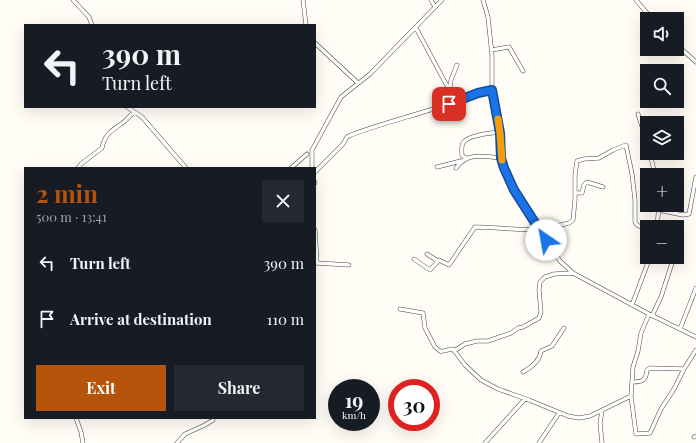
<!DOCTYPE html>
<html lang="en">
<head>
<meta charset="utf-8">
<style>
	body { margin:0; font-family:"Playfair Display",serif; background:#242831; color:#f1f3f6; height:100vh; display:flex; flex-direction:column; font-size:15px; white-space:nowrap }
	* { box-sizing:border-box; margin:0 }
	p { font-size:13px; color:#9ea1a6 }
	.icon { flex:none; width:22px; height:22px; fill:none; stroke:currentColor; stroke-width:2; stroke-linecap:round; stroke-linejoin:round }
	.map { position:relative; flex:1; overflow:hidden }
	.details { position:absolute; left:24px; top:167px; width:292px; height:252px; display:flex; flex-direction:column; background:#171b24; border-radius:0px; box-shadow:0 4px 16px #0002 }
	.details>* { flex:none }
	.banner { position:absolute; left:24px; top:24px; width:292px; height:84px; border-radius:0px; box-shadow:0 4px 16px #0002; background:#171b24; color:#f1f3f6; overflow:hidden }
	.controls { position:absolute; left:640px; top:12px; display:grid; gap:8px }
	.controls a { display:grid; place-items:center; width:44px; height:44px; border-radius:0px; background:#171b24; box-shadow:0 4px 16px #0002; font-size:20px }
	.speed { position:absolute; left:328px; top:379px; display:flex; gap:8px; font-size:20px; font-weight:700; text-align:center }
	.speed>* { display:grid; place-content:center; width:52px; height:52px; border-radius:50%; background:#171b24; box-shadow:0 4px 16px #0002; line-height:1 }
	.speed small { font-size:10px; font-weight:400 }
	.speed .limit { border:6px solid #d22; background:#fff; color:#111 }
	.pin { position:absolute; display:grid; place-items:center; width:34px; height:34px; color:#fff; margin:-17px; border-radius:8px; box-shadow:0 2px 6px #0006 }
	.me { position:absolute; width:44px; margin:-22px; rotate:327deg; stroke-linejoin:round; filter:drop-shadow(0 0 3px #0008) }
	.turn { display:flex; align-items:center; gap:14px; height:84px; padding:0 12px; font-size:18px }
	.turn .icon { width:52px; height:52px; stroke-width:2.5 }
	.turn b { display:block; font-size:28px; line-height:34px }
	.round { display:grid; place-items:center; flex:none; width:42px; height:42px; border-radius:0px; background:#242831 }
	.head { display:flex; align-items:center; justify-content:space-between; height:68px; padding:0 12px }
	h1 { font-size:24px; font-weight:700; line-height:30px; color:#b45309 }
	.action { display:flex; gap:8px; margin-top:auto; padding:8px 12px }
	.action a { flex:1; height:46px; border-radius:0px; background:#b45309; color:#fff; font-size:16px; font-weight:700; line-height:46px; text-align:center }
	.action a+a { background:#242831; color:#f1f3f6 }
	ul { padding:0; list-style:none }
	li { display:flex; align-items:center; gap:12px; height:56px; padding:0 12px }
	li div { flex:1 }
	li b { display:block; font-size:15px }
	li em { font-style:normal }
	.map>svg:first-child { display:block }
	.lines { fill:none; stroke-linecap:round; stroke-linejoin:round }
	.minor-casing { stroke:#444; stroke-width:4.5 }
	.minor { stroke:#fff; stroke-width:3.5 }
	.route-casing { stroke:#114b97; stroke-width:10 }
	.route { stroke:#1a73e8; stroke-width:7 }
	.slow { stroke:#f59e0b; stroke-width:7 }
</style>
</head>
<body>
<div class="map">
<svg width="696" height="443" viewBox="0 0 696 443">
	<rect width="100%" height="100%" fill="#fffdf5"/>
	<g class="lines">
		<g class="minor-casing">
			<path id="minor" d="M73,0L89,17L92,25
				M303,0L306,25
				M431,0L435,7
				M483,0L488,17L492,55V90L501,133V158L504,168L513,189L560,261L573,273L649,314L696,337
				M636,0L652,19
				M416,28L446,84L450,88L451,80L457,65
				M315,43L358,83
				M677,45L696,62
				M491,50L509,47L523,71
				M127,107L142,117L186,168
				M638,114L647,142
				M650,153L655,175
				M467,158L462,156C462,152 461,146 463,143C467,135 492,133 500,132
				M437,167L461,161
				M78,168L81,164L102,148C105,132 114,130 125,121C128,118 131,115 134,112
				M291,168L307,154
				M312,168V150L341,97L370,74L442,0
				M456,168C467,152 484,156 501,158
				M315,172L343,144L347,137L351,135C383,123 416,115 448,104C463,100 477,93 492,90
				M315,182V183
				M576,193H582L584,185L587,182L603,187
				M658,210L683,215L689,214L696,177
				M657,227L659,205
				M315,230L317,263H315
				M540,230L569,223L573,220L575,200V175L577,161L584,159L599,158L613,150L626,145L632,174L635,200V222L637,225L647,230
				M427,254L438,261
				M414,259L430,270L439,260L449,265L475,227C498,227 516,231 539,229
				M317,263L349,265
				M632,305L650,257
				M400,309L423,313L425,328L435,347L440,351C445,352 448,349 453,349L465,365L481,380L498,389L529,400L568,416L579,418L590,416L631,396L633,367L638,351L641,333L649,314
				M652,316L661,297L674,257
				M680,329L696,288
				M454,351L465,344L477,341H488L511,333L518,328L523,327L539,318L541,312L539,290L540,282L545,277L554,274L573,273
				M523,372C532,367 540,361 541,351L552,346L564,328
				M632,382C642,382 646,381 647,370L650,368L684,369L696,350
				M631,396L636,434L650,433L661,409L674,389L684,369
				M602,411L600,423L602,443
				M76,418L81,432L83,443
				M694,437L696,436
				M177,443L185,434L205,425L213,420V418
				M485,443L525,399
				M539,443L559,413"/>
		</g>
		<use href="#minor" class="minor"/>
	</g>
	<g class="lines">
		<g class="route-casing">
			<path id="route" d="M449,104L478,93L492,90L500,133L501,158L504,168L514,190L546,240"/>
		</g>
		<use href="#route" class="route"/>
		<path class="slow" d="M498,119L500,133L502,160"/>
	</g>
</svg>
<div class="controls">
<a><svg class="icon" aria-label="sound" viewBox="0 0 24 24"><path d="M4 9h4l5-4v14l-5-4H4zM17 9q2 3 0 6"/></svg></a>
<a><svg class="icon" aria-label="search" viewBox="0 0 24 24"><circle cx="10" cy="10" r="6"/><path d="M15 15l6 6"/></svg></a>
<a><svg class="icon" aria-label="layers" viewBox="0 0 24 24"><path d="M12 4l9 5-9 5-9-5zM3 14l9 5 9-5"/></svg></a>
<a>+</a>
<a>−</a>
</div>
<div class="speed"><div>19<small>km/h</small></div><div class="limit">30</div></div>
<div class="pin" style="left:449px;top:104px;background:#d93025"><svg class="icon" aria-label="arrive" viewBox="0 0 24 24"><path d="M6 21V4h12l-3 4 3 4H6"/></svg></div>
<svg class="me" style="left:546px;top:240px" viewBox="-20 -20 40 40"><circle r="19" fill="#fff"/><path d="M0-13L10 11 0 6-10 11z" fill="#1a73e8"/></svg>
<div class="banner">
<div class="turn"><svg class="icon" aria-label="left" viewBox="0 0 24 24"><path d="M17 20v-9H6M10 6l-5 5 5 5"/></svg><div><b>390 m</b>Turn left</div></div>
</div>
<section class="details">
<div class="head"><div><h1>2 min</h1><p>500 m · 13:41</p></div><a class="round"><svg class="icon" aria-label="close" viewBox="0 0 24 24"><path d="M6 6l12 12M18 6L6 18"/></svg></a></div>
<ul>
<li><svg class="icon" aria-label="left" viewBox="0 0 24 24"><path d="M17 20v-9H6M10 6l-5 5 5 5"/></svg><div><b>Turn left</b></div><em>390 m</em></li>
<li><svg class="icon" aria-label="arrive" viewBox="0 0 24 24"><path d="M6 21V4h12l-3 4 3 4H6"/></svg><div><b>Arrive at destination</b></div><em>110 m</em></li>
</ul>
<div class="action"><a>Exit</a><a>Share</a></div>
</section>
</div>
</body>
</html>
